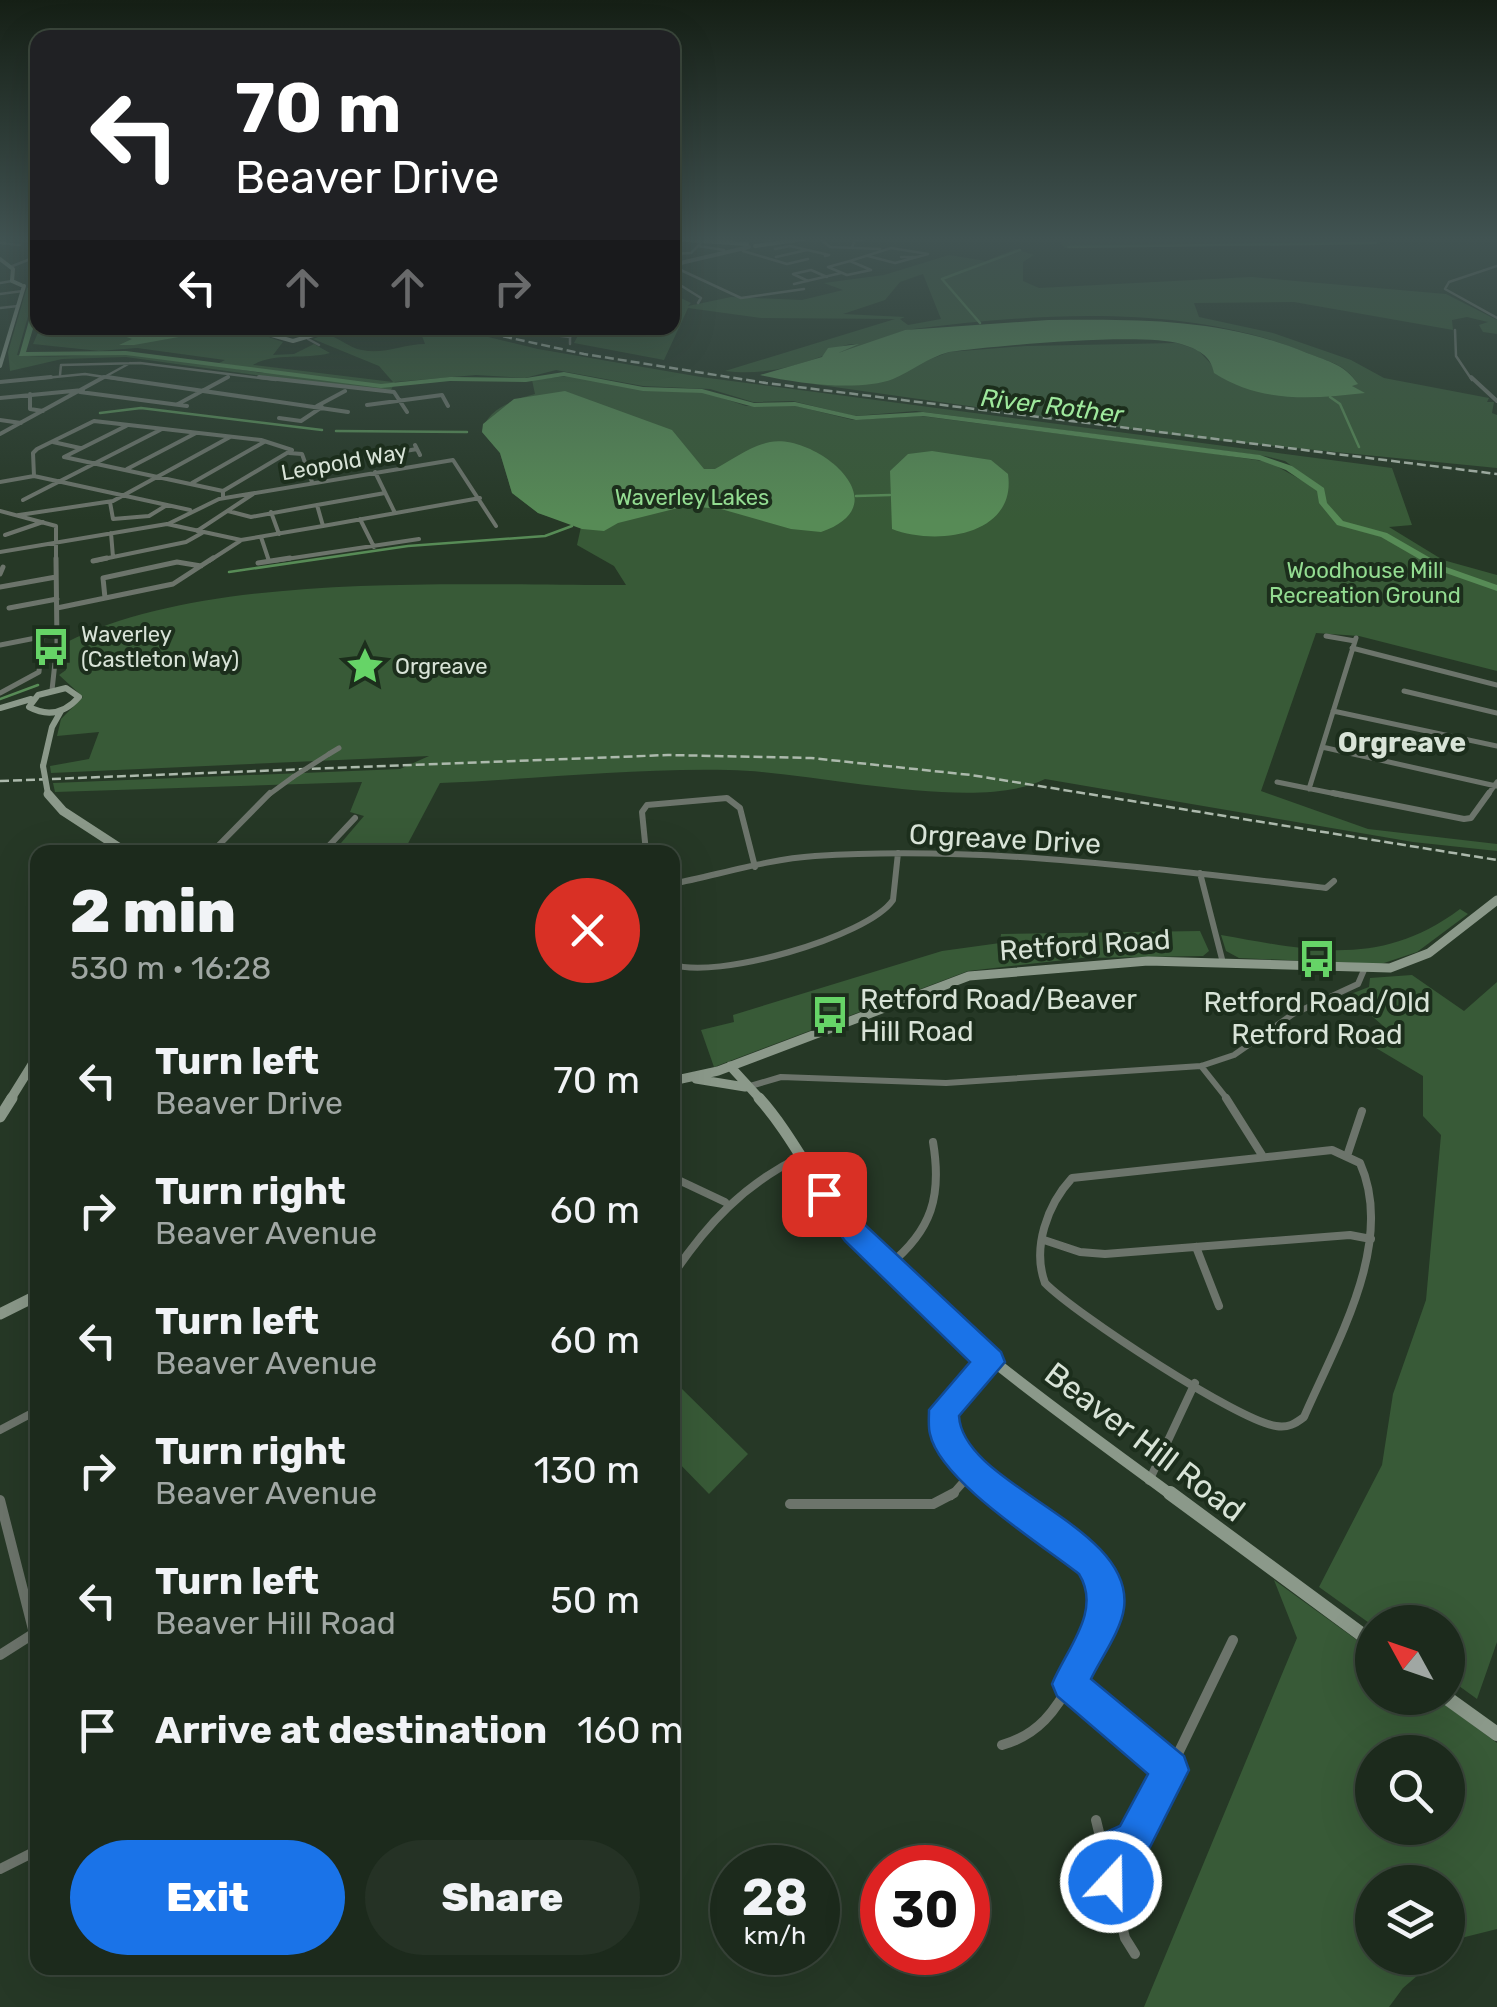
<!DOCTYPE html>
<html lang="en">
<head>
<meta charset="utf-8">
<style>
	body { margin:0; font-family:Rubik,sans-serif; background:#253225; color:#f1f3f6; height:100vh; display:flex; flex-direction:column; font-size:38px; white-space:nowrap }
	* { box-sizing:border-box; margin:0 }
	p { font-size:32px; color:#a0a7a3 }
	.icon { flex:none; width:55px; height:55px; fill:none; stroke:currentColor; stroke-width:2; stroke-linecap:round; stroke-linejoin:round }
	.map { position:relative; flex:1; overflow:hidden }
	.drawer { position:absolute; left:30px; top:845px; width:650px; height:1130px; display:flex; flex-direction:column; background:#1c2a1c; border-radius:20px; box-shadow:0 10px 40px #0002,0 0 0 2px #3a463b }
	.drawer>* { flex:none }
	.top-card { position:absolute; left:30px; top:30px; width:650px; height:305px; border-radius:20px; box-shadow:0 10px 40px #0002,0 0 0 2px #3a463b; background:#202124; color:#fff; overflow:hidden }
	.needle { width:65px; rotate:310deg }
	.tools { position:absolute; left:1355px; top:1605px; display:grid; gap:20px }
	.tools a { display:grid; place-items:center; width:110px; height:110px; border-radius:50%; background:#1c2a1c; box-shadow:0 10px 40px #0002,0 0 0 2px #3a463b; font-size:50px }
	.speed { position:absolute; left:710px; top:1845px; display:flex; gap:20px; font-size:50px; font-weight:700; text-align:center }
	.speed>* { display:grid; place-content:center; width:130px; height:130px; border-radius:50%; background:#1c2a1c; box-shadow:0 10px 40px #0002,0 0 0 2px #3a463b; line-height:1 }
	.speed small { font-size:25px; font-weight:400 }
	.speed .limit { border:15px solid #d22; background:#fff; color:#111 }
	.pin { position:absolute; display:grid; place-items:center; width:85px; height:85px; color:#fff; margin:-42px; border-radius:20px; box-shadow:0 5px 15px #0006 }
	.me { position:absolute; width:110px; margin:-55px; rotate:21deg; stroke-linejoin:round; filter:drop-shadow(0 0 8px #0008) }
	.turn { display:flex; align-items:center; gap:35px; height:210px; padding:0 40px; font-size:45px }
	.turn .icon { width:130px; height:130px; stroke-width:2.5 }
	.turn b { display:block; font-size:70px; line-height:85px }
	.lanes { display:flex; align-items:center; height:95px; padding:0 40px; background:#0003; justify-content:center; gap:50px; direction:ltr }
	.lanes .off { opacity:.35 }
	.round { display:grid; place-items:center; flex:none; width:105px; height:105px; border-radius:52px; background:#253225 }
	.summary { display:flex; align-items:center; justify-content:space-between; height:170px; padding:0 40px }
	h1 { font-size:60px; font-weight:800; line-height:75px }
	.primary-button { display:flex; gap:20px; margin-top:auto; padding:20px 40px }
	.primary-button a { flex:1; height:115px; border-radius:60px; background:#1a73e8; color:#fff; font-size:40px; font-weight:800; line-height:115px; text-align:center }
	.primary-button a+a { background:#253225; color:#f1f3f6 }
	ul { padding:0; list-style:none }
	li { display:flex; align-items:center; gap:30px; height:130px; padding:0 40px }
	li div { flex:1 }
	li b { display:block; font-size:38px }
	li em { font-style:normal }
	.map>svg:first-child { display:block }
	.green { fill:#385a37; fill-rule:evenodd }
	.water { fill:#578b56 }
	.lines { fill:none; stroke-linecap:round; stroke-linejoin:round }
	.stream { stroke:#578b56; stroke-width:2.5 }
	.river { fill:#578b56; fill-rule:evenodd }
	.minor-far5 { stroke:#6c746b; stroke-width:2.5 }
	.minor-far4 { stroke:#6c746b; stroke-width:4 }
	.minor-far3 { stroke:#6c746b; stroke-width:5 }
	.minor-far2 { stroke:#6c746b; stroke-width:6 }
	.minor-far1 { stroke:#6c746b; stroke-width:8 }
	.minor { stroke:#6c746b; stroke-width:10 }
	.tertiary { stroke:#6c746b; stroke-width:4 }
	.secondary-far4 { stroke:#8b998a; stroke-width:4 }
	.secondary-far3 { stroke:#8b998a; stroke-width:6 }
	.secondary-far2 { stroke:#8b998a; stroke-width:9 }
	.secondary-far1 { stroke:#8b998a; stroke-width:11 }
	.secondary { stroke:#8b998a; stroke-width:14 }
	.rail { stroke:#acb9ac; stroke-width:2.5; stroke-dasharray:9 4; stroke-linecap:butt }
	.minor-bridge { stroke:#6c746b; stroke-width:5 }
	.secondary-bridge { stroke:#8b998a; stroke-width:6 }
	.route { fill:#1a73e8; stroke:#114b97; stroke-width:2.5 }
	.labels { text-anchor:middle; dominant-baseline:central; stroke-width:8; stroke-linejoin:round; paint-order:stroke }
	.far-street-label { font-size:22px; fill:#d8e3d7; stroke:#1c2e1c }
	.far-park-label { font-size:22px; fill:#93dc91; stroke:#1c2e1c }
	.far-poi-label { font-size:22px; fill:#d8e3d7; stroke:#1c2e1c; text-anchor:start }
	.far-water-label { font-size:25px; font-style:italic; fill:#9ee89c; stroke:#1c2e1c }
	.far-quarter-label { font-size:28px; font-weight:bold; fill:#d8e3d7; stroke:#1c2e1c }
	.street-label { font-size:28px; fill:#d8e3d7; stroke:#1c2e1c }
	.poi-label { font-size:28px; fill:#d8e3d7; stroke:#1c2e1c; text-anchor:start }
	.near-street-label { font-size:32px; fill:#d8e3d7; stroke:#1c2e1c }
</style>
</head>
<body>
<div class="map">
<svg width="1497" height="2007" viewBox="0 0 1497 2007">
	<rect width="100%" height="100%" fill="#263826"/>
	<path class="green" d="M1365,239L1380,243L1065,248L1059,240Z
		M1015,249L1034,255L1023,262V281L1039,288L1251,277L1446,294L1497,320V334L1483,332L1479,325L1488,322L1467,317L1452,320L1453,330L1294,302L1194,303L1199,317L1273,333L1351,360L1384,378L1489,398L1487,402H1494L1492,413L1497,415V468L1195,438L813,384H833L905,369L949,352L1026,346L1177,343L1198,350L1212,365L1353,387L1351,385L1357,383C1344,363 1329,362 1307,353C1187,303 1040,313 913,329C886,333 860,353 833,352L857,344C840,343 834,352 820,357C787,369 759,375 725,371L895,319L761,318L688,308L664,360L574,343L582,328H672L673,309L678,307H673V294L691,303L688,306L731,297L802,300L843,290L824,283L884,275L949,255L986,261ZM923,274L941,319L908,325L900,319L905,317L843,314L885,300L900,282Z
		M37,285L17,355C53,359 88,354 124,354C170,355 218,367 263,373L265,371L219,363L225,360L137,348L99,351L33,344L40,328H242L283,342L273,355L294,354L314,344L330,353C304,360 274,352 253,365L393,382L379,366L313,339L326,334C340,338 349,348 362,350C383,355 403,344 425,344L419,328H451L538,349L701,377L1392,468L1412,525L1389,527L1443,560L1497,575V671L1359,636L1316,633L1261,791L1368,829L1497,844V851L1413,842L1045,779C978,814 810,771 729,770C633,768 536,779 440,783L404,851L341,843L364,816L350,812L362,782L55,792L53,783L400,769L429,756L51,773L50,766L89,759L99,732L57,736L61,719L83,697L59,675L66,670L67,642C211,570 464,586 626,585L614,566L577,545L581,527L538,513L512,493L500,453L482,432C486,409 515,399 535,394L532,380L568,376L644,390L707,393L746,406L792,405L853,420L921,416L1203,452L1269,462L1312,486L1316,484L1285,461L1265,456L916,411L854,416L793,401L753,402L710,389L643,386L556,370L525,378L476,375L395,382L391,390H365L126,357L62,359L10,371L8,352L24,297L27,288Z
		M1460,909L1468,914L1417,952L1381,964L1239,958L1226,951L1221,935C1312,951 1381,968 1460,909Z
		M1200,931L1209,951L1203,956L1082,958L968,971L714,1067L701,1030L734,1022L733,1015L942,951L1000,943L1001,934Z
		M1412,975L1464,1011L1497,982V1642L1477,1699L1448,1678V1622L1372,1625L1319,1587L1382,1465L1393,1394L1426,1300L1441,1135L1423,1116V1076L1376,1048L1398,1039L1348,995L1369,987L1370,978Z
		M679,1386L748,1454L709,1494L673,1457V1392Z
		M1274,1580L1372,1651V1698H1436L1497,1743V1929L1461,1938L1448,1949V1882H1372V1958H1438L1403,1988L1389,2007H1144L1297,1638ZM1372,1752H1448V1828H1372Z"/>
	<path class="water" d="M1048,320C1138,319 1223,318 1307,353C1330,362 1344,364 1358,384L1352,386L1365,393C1312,399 1260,403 1214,373C1211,355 1197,349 1181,344C1141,332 995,346 949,352C927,358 912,371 893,379C859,392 795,383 760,375L822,357L828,348L859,344L838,353L905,330Z
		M102,328H229L134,345H119L132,339Z
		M565,391L672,430L704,469H715C732,460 750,446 770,442C815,433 903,504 821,532L791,529L721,509L686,506L618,523L604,531L582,529L538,513L512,493L500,453L482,432L483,424L514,399Z
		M932,451L991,460L1008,474C1017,536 936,546 892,529L890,471L908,454Z"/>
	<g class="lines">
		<path class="stream" d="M1068,247L1376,243
			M980,323L942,279L1020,250
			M1330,397L1340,404L1359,447
			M100,413L141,408L322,430
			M336,431L467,432
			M856,496L890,495
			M229,572L408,546L545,536L572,526
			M0,699L38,685"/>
		<path class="river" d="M38,297V312L26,352L126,351L381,384L450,377L526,378L564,372L643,387L702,389L754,403L795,402L856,416L923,412L1260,455L1292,466L1324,488L1327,503L1343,521L1387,533L1446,567L1497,585V591L1440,571L1381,537L1337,525L1319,503L1317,491L1286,470L1259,460L923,416L856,420L795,406L754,407L702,393L643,391L564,376L526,382L450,381L381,388L126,355L19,356L35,299Z"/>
		<path class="minor-far5" d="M766,239L771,240
			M820,239L830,247L880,249
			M715,242L737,239
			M0,243L20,245
			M698,246L724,250
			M852,247L855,240L862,241
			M775,249L790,246L829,255L825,256
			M743,251L787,264L808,259
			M672,254L691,253L703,241
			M776,257L807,250
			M901,257H917
			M850,261L891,248L928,254L895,263L868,256
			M850,261L871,270L847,275L828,267Z
			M672,266L741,298L804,289
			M1497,266L1449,282L1445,289L1497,318
			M10,267L38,256
			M672,280L701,298L698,303
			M808,281L793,274L811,270L827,277
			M0,283L12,281
			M794,284L841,273
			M0,294L23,291
			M0,308L18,306
			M1455,330L1456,356L1472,380
			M529,332L570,337
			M308,339L319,345
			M570,344V337L580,328
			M60,375L61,365L140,363L276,380
			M25,380L85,374L124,380
			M99,380L130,363
			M223,380L228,377"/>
		<path class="minor-far4" d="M107,377L348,412
			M259,377L394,392L407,412
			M1471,377L1497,401
			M0,382L51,377
			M80,392L187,406
			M30,394V409L43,411
			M0,398L83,390
			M178,404L228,377
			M367,405L442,395L448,406
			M317,406L345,391
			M279,418L301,421L322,407
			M0,420L21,423
			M126,426L64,457L223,491V498
			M0,434L104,377
			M53,442L80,448
			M415,445L420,455
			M289,453L302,454L312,482
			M382,455L417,449
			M127,469L196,433
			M375,472L395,513
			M34,476L33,453L37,449L94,421L261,440L292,450
			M0,482L34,476L190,510
			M192,483L264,442
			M223,491L292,450
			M23,500L160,430
			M110,502L113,519L149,516L167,505
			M317,505L385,493
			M0,511L56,526V561
			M271,512L279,534
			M19,515L113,501L230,437
			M360,519L374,547
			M168,524L219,499L453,460L496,526
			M323,526L480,498
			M197,531L253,494
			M111,533L113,557L186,542L202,533
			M5,535L43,522
			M261,537L269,561
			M0,552L167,524L241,540L323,526L317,505L251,517L228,511
			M94,561L113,557
			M209,561L240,541
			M273,561L419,539"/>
		<path class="minor-far3" d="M93,561L107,558
			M258,563L290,558
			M0,574L3,567
			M0,587L56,577
			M105,598L103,578L177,562L201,566
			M9,608L57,599
			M57,608L173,584L213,558
			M1326,636L1355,641
			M0,645L56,634
			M1352,648L1497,685
			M52,690L57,644L56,558
			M1404,691L1497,713
			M0,693L39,672L42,637
			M1333,711L1497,746
			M1322,747L1496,786
			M329,754L339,748
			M1277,782L1346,796
			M1309,789L1356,638
			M267,796L293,777
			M1487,796L1497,782"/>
		<path class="minor-far2" d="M1333,793L1464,819L1471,818L1489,793
			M329,847L354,852
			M212,852L270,793
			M323,852L355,818
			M646,852L642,812L647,805L727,798L740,808L755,867
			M1200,873L1223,963
			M672,884C718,875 768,859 815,856C985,845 1157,869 1326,888L1334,881
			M672,964C713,981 868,937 893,900L898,853
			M1201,1066L1228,1100
			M747,1087L781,1077L946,1083L1201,1066L1234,1055L1293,1014L1358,984L1364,970"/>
		<path class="minor-far1" d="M1226,1098L1262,1155
			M1332,1150L1360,1163C1396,1243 1336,1343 1304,1417C1295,1424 1288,1428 1276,1426C1238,1421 1074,1313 1045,1283C1032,1248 1047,1205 1072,1178Z
			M1348,1153L1362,1111
			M672,1177L725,1202
			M1044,1240L1080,1252L1105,1254L1350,1235L1371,1239
			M1196,1247L1219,1306
			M889,1265C932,1230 942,1196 933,1142
			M672,1276C707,1224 743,1185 800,1157
			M991,1361L947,1404C931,1444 977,1475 1005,1496
			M0,1430L38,1410
			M1149,1481L1195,1383
			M951,1496L974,1470"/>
		<path class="minor" d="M1001,1493C1034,1517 1114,1561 1106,1609C1102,1634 1084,1656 1073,1678C1056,1711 1038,1735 1002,1745
			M0,1500L38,1649
			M790,1504H933L954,1493
			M0,1655L33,1634
			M1070,1684L1171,1769
			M1096,1820L1125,1938L1135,1954
			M1104,1853L1123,1849L1144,1824L1233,1640
			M0,1869L38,1850"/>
		<path class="tertiary" d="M672,265L749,247"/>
		<path class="secondary-far4" d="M672,239L747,244
			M755,246L804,239
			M0,259L13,269L12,281L21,285
			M246,328L293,341L337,328
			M0,366L24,286"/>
		<path class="secondary-far3" d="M66,688L79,697C65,713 48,717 29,707L38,695Z
			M0,708L31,699
			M43,766L52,727L61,711"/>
		<path class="secondary-far2" d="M48,794L63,811L126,852
			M730,1066L761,1100
			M696,1079L745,1087
			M672,1081L718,1071L969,976L1148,961L1390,968L1429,953L1497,900
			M10,1100L38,1055"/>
		<path class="secondary-far1" d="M759,1098C796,1139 818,1193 856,1235C948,1336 1064,1415 1173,1496
			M0,1117L12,1098
			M0,1314L38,1295"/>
		<path class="secondary" d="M1170,1493L1372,1642
			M1447,1698L1497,1734"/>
		<path class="rail" d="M465,328L584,354L766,383L1497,474
			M0,781L668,755L811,758L971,775L1497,860"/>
		<path class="minor-bridge" d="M293,777L329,754"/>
		<path class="secondary-bridge" d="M43,766L48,794"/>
	</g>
	<linearGradient id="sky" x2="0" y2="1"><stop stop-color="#151f15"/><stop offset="0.46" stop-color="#415352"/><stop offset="1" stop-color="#415352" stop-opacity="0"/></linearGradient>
	<rect width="1497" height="520" fill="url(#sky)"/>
	<path class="route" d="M824,1182L834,1186L864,1224L1001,1352L1005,1362L959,1416C963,1486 1135,1525 1124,1608C1121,1631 1101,1658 1091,1679L1184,1756L1189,1770L1147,1853L1127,1866L1131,1882L1125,1895L1111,1901L1097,1895L1085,1853L1091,1839L1120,1826L1148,1774L1057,1696L1052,1684C1067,1648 1102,1611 1079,1574C1041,1544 940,1481 930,1434C928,1427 929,1418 929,1410L970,1362L845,1241L811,1194L815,1186Z"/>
	<defs>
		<g id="bus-bare" transform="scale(3)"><path d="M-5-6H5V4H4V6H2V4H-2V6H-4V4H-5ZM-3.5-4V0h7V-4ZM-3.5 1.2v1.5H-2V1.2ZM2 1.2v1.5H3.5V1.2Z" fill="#66d467" stroke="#1c2e1c" stroke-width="2.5" paint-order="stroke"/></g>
		<g id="sight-bare" transform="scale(3)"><path d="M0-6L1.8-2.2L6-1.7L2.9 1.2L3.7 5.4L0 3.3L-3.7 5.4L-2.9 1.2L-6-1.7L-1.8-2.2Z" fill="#66d467" stroke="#1c2e1c" stroke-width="2.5" paint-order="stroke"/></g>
	</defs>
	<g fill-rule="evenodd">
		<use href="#bus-bare" x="51" y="647"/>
		<use href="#sight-bare" x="365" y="666"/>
		<use href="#bus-bare" x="1317" y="959"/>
		<use href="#bus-bare" x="830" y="1015"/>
	</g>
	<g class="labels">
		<g class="far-street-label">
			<text transform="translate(344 462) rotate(-10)">Leopold Way</text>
		</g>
		<g class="far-park-label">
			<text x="692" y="497">Waverley Lakes</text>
			<text x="1365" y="570">Woodhouse Mill<tspan x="1365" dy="25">Recreation Ground</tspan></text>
		</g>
		<g class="far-poi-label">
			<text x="81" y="634">Waverley<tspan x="81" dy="25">(Castleton Way)</tspan></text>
			<text x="395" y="666">Orgreave</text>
		</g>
		<g class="far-water-label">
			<text transform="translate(1052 406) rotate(7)">River Rother</text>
		</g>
		<g class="far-quarter-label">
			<text x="1402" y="742">Orgreave</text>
		</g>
		<g class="street-label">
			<text transform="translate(1005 839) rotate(3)">Orgreave Drive</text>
			<text transform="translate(1085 945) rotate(-4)">Retford Road</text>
		</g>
		<g class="poi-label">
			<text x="860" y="999">Retford Road/Beaver<tspan x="860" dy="32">Hill Road</tspan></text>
			<text x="1317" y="1002" text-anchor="middle">Retford Road/Old<tspan x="1317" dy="32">Retford Road</tspan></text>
		</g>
		<g class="near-street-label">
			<text transform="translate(1145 1442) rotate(37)">Beaver Hill Road</text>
		</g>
	</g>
</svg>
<div class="tools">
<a><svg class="needle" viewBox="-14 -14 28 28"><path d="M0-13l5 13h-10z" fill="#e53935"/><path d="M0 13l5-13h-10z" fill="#a0a7a3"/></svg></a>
<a><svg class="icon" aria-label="search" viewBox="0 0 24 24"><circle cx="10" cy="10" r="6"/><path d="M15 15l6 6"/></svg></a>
<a><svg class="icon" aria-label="layers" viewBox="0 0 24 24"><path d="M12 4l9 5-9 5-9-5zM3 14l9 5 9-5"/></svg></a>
</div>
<div class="speed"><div>28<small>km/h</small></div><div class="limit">30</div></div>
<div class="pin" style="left:824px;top:1194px;background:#d93025"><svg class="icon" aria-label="arrive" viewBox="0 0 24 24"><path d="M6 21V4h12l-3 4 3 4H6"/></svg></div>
<svg class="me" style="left:1111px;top:1882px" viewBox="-20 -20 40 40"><circle r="17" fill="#1a73e8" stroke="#fff" stroke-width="3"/><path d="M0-11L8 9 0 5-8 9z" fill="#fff"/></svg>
<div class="top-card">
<div class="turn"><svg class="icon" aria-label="left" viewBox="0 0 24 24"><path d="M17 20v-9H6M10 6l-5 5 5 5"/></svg><div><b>70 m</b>Beaver Drive</div></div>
<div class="lanes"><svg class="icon" aria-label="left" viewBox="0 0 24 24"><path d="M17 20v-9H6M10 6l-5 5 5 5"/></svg><svg class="icon off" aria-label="ahead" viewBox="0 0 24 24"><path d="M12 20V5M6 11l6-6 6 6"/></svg><svg class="icon off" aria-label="ahead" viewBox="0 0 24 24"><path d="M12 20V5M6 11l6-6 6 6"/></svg><svg class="icon off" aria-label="right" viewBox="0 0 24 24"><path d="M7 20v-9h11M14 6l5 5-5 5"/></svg></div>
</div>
<section class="drawer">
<div class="summary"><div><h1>2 min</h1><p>530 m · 16:28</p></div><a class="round" style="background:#d93025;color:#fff"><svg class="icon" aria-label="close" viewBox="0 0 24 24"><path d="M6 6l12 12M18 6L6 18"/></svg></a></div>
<ul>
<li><svg class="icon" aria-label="left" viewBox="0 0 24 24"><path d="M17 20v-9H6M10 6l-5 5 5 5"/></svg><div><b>Turn left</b><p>Beaver Drive</p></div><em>70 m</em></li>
<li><svg class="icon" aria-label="right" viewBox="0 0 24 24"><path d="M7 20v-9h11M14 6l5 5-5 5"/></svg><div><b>Turn right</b><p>Beaver Avenue</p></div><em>60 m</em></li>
<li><svg class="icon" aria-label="left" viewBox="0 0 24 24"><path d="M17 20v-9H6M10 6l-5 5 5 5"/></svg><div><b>Turn left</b><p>Beaver Avenue</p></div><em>60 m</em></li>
<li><svg class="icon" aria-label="right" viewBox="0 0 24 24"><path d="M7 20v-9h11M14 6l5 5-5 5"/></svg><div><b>Turn right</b><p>Beaver Avenue</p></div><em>130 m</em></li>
<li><svg class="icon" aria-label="left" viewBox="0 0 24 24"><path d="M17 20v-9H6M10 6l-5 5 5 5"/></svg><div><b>Turn left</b><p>Beaver Hill Road</p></div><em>50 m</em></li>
<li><svg class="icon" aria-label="arrive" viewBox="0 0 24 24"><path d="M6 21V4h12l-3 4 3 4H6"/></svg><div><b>Arrive at destination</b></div><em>160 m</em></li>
</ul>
<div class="primary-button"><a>Exit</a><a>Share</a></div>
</section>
</div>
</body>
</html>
